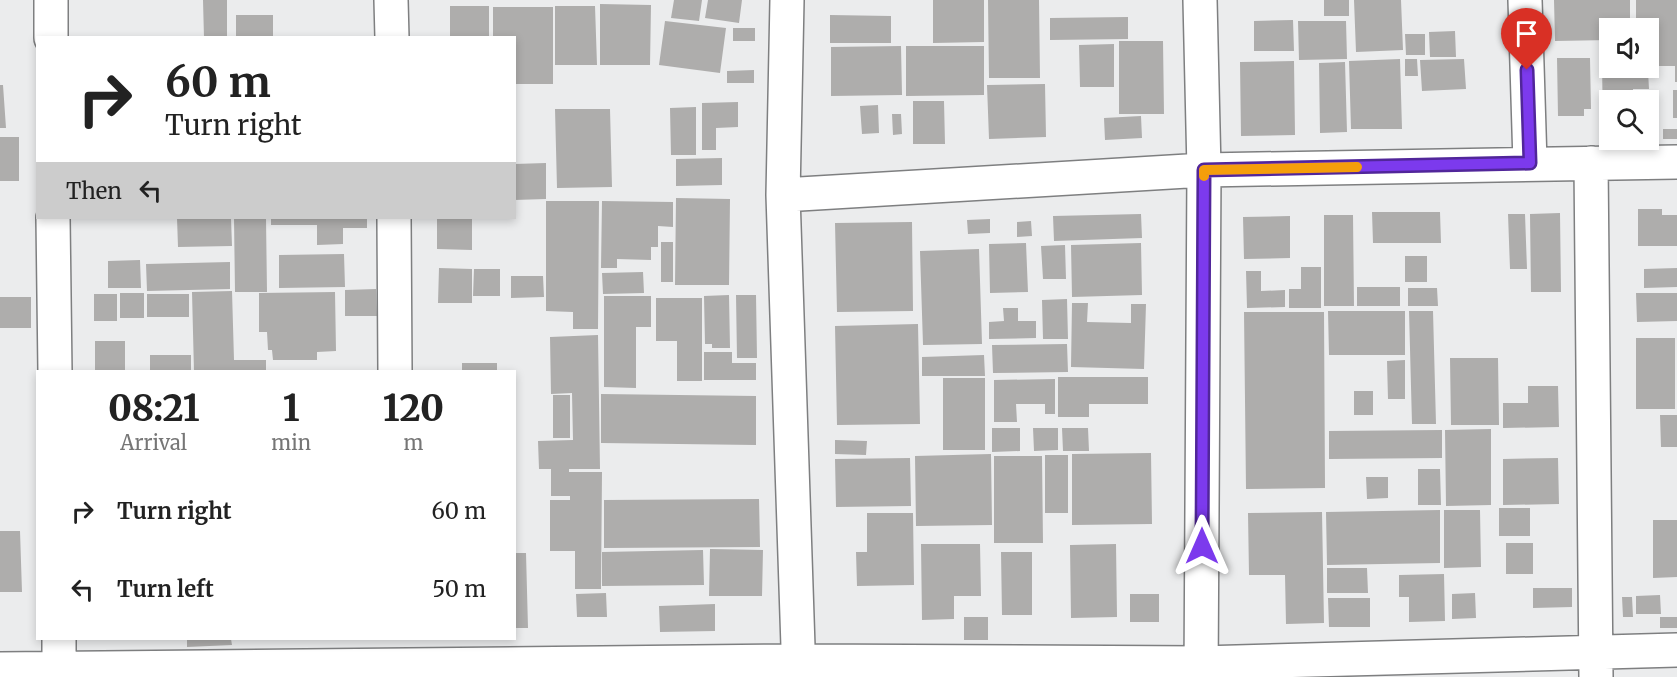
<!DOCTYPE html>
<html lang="en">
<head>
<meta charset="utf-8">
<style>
	body { margin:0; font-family:Merriweather,serif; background:#f6f6f6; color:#222; height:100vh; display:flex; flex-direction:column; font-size:22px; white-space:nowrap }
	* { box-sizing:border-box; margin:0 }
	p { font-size:20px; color:#767676 }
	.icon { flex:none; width:33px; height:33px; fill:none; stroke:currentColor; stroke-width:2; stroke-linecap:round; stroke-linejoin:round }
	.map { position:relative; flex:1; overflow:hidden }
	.panel { position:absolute; left:36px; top:370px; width:480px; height:270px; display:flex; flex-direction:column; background:#fff; border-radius:0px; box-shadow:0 3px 9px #0003 }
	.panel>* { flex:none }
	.top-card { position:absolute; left:36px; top:36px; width:480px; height:183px; border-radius:0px; box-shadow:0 3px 9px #0003; background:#fff; color:#222; overflow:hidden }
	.tools { position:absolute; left:1599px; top:18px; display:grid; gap:12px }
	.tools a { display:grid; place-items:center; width:60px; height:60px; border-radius:0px; background:#fff; box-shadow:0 3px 9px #0003; font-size:30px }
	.pin { position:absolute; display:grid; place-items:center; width:51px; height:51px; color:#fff; margin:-62px -26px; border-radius:50% 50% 50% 0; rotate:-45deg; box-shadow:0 0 6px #0007 }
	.pin .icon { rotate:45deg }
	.me { position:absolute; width:66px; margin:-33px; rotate:0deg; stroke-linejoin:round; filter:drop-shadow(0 0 4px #0008) }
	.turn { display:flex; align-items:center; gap:21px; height:126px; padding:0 30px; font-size:27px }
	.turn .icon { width:78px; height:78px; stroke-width:2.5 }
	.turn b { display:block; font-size:42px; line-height:51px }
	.then { display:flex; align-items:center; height:57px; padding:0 30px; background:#0003; gap:12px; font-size:22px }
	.eta { display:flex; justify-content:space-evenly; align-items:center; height:102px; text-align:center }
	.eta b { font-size:36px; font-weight:800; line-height:42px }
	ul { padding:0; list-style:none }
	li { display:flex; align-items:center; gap:18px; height:78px; padding:0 30px }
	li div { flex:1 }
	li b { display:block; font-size:22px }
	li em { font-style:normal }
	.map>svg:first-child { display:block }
	.building { fill:#aeadac }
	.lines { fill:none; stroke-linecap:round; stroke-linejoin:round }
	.minor-casing { stroke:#7e7f80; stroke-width:36 }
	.minor { stroke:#fff; stroke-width:33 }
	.route-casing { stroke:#51269a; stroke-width:15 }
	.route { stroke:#7c3aed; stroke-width:10 }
	.slow { stroke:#f59e0b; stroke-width:10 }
</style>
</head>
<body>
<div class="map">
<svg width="1677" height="677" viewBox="0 0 1677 677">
	<rect width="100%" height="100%" fill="#ebeced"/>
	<path class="building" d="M203,0H227V38H204Z
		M674,0H702L699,21L671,18Z
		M708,0H742L739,23L705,18Z
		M933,0H984V42L933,43Z
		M988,0H1039L1040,78H989Z
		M1324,0H1349V16H1324Z
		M1354,0H1401L1403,50L1356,52Z
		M1554,0H1630V28H1610V40L1555,41Z
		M1636,0H1677V82H1675V66H1648V28H1636Z
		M600,4L651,5L650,65H600Z
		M450,6H489V38H450Z
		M555,6H595L597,65H555Z
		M493,7H553V84H514V38H493Z
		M236,15H273V38H236Z
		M830,15L891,16V43H830Z
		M1128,17V39L1050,40V18Z
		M1293,20L1294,51H1254V21Z
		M665,21L726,28L720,73L659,65Z
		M1298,21H1346L1347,59L1299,60Z
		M733,28H755V41H733Z
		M1455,31L1456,57H1430L1429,32Z
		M1405,34H1425V55H1406Z
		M1119,41H1163L1164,114H1119Z
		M1114,44V87H1080L1079,45Z
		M901,46L902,95L831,96V47Z
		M906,46H984V95L906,96Z
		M1557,58H1590L1591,109H1584V116H1558Z
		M1400,59L1402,129H1351L1349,61Z
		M1405,59H1417L1418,76H1405Z
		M1464,59L1466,89L1422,91L1420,60Z
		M1294,61L1295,135L1241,136L1240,62Z
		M1345,62L1347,132L1320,133L1319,63Z
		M1602,62H1610V68L1648,71L1649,89H1633V100H1610V132H1603Z
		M754,70V83H727V71Z
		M1045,84L1046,137L989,139L987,85Z
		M0,85H3L6,128H0Z
		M1673,90H1677V118H1673Z
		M913,101H944L945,144H913Z
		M738,102V127L716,128V150H702V103Z
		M1648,104H1658L1659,135L1648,136Z
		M878,105L879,133L862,134L860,106Z
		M696,107V155H671L670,108Z
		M555,109H610L612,187L557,188Z
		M892,114H901L902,134L893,135Z
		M1141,116L1142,138L1105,140L1104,118Z
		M1663,129H1677V139H1663Z
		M0,137H19V181H0Z
		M722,158V185L676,186V159Z
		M546,163V199L514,200V164Z
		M676,198L730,199L729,285H675Z
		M546,201H599L598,329H573V312L546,311Z
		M602,201L673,202V227L658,226V247H651V260L617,259V268H601Z
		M1638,209H1662V215H1677V246H1638Z
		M1372,212H1440L1441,243H1373Z
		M1560,213L1561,292H1531L1530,214Z
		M1141,214L1142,238L1054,241L1053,216Z
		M1508,214H1525L1527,269H1510Z
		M1324,215H1353L1354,306H1324Z
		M1290,216V258L1244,259L1243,217Z
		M177,218H231L232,246L178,247Z
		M234,218H266L267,292H235Z
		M271,218H367V228H343V244L317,245V225H271Z
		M437,218H472V250L437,249Z
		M990,219V233L968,234L967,220Z
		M1031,221L1032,236L1017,237V222Z
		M912,222L913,311L837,312L835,223Z
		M661,242H673V282H661Z
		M1026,243L1028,292L990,293L989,244Z
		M1141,243L1142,295L1072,297L1071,245Z
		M1065,245L1066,279H1043L1041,246Z
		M979,249L982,344L923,345L920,251Z
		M344,254L345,287L279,288V255Z
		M1405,256H1427V282H1405Z
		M140,260L141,288H108V261Z
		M230,262V289L147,291L146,264Z
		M1301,267H1321V308H1289V289H1301Z
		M439,268L472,269V303H438Z
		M1677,268V287L1644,288V269Z
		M474,269H500V296H473Z
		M1246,271H1261V291L1285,290V307L1247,308Z
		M643,272L644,293L603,294L602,273Z
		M511,276H543L544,297L511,298Z
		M1357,287H1400V306H1357Z
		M1408,288H1437L1438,306H1408Z
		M376,289L377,316H345V290Z
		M232,291L234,360H266V372H194L192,292Z
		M335,292L336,351L317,352V360H273L272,350H268L267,332H259V293Z
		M120,293H144V318H120Z
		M1636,293H1677V321L1637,322Z
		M94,294H117V321H94Z
		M147,294H189V317H147Z
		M729,295L730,348H712V344H705L704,296Z
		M736,295H756L757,358H737Z
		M604,296H651V327H636V388L604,387Z
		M0,297H31V328H0Z
		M656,298H702V381H677V341H656Z
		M1067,299L1068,339H1043L1042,300Z
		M1072,303H1088L1087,322L1131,323V304H1146L1144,369L1071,367Z
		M1003,308H1018V321H1036V338L989,339V322L1004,321Z
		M1328,311H1405V355H1329Z
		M1409,311H1433L1436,424H1412Z
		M1244,312H1324L1325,488L1246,489Z
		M918,324L920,424L837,425L835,326Z
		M598,335L600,469H569V472H602L601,589H575V551H550V500H570V496H551V469H539L538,441L573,440L572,393L551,394L550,337Z
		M1636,338H1675V409H1636Z
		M95,341H125V372H95Z
		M1067,344L1068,372L993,373L992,345Z
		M704,352H732V363H756V380H704Z
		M150,355H191V372H150Z
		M984,355L985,376H922V357Z
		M1450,358H1498L1499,425H1451Z
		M1405,360V399H1388L1387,361Z
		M462,363H497V372H462Z
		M273,370H321V372H273Z
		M1058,377H1148V404H1089V417H1058Z
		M943,378H985V450H943Z
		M1055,379V414H1045V404H1016L1017,422H994V380Z
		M1528,386H1558L1559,427L1503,428V403H1528Z
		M1354,391H1373V415H1354Z
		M601,394L756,396V445L601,443Z
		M553,395H570V438H553Z
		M1660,415H1677V447H1661Z
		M992,428H1020V451L992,452Z
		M1033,428H1058V450L1034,451Z
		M1062,428H1088L1089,451H1063Z
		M1491,429V505L1446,506L1445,430Z
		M1442,430V458L1329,459V431Z
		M835,440L867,441L866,455L835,454Z
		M1151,453L1152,524L1072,525V454Z
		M991,454L992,525L916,526L915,456Z
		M1045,455H1068V513H1045Z
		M994,456H1042L1043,543H994Z
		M910,458L911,506L836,507L835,459Z
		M1558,458L1559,504L1503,505V459Z
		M1418,469H1440L1441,505H1418Z
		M1366,477H1388V498L1367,499Z
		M759,499L760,547L604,548V500Z
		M1499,508H1530V536H1499Z
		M1440,510V563L1327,565L1326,512Z
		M1444,510H1480L1481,567L1444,568Z
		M1322,512L1324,623L1286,624L1285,575H1249L1248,513Z
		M867,513H913L914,585L857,586L856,552H867Z
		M1653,520H1677V577L1653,578Z
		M0,531H20L22,592H0Z
		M1506,543H1533V574H1506Z
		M921,544H980L981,596H954V619L922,620Z
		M1116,544L1117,617L1071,618L1070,545Z
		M710,549L763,550L762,596H709Z
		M703,550L704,585L602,586V552Z
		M1001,552H1032V615H1002Z
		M514,553H526L528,628H514Z
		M1327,568H1367L1368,593H1327Z
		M1444,574L1445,621L1409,622V597H1399V575Z
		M1533,588H1572V607L1533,608Z
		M606,593L607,617H577L576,594Z
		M1475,593L1476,618L1452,619V594Z
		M1130,594H1159V622H1130Z
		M1660,595L1661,614H1636V596Z
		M1622,597H1632L1633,617H1623Z
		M1328,598H1370V627H1329Z
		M715,604V631L660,632L659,606Z
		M964,617H988V640H964Z
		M1660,617H1677V628H1660Z
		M187,639H231L232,645L187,647Z"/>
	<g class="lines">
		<g class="minor-casing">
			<path id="minor" d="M51,0V38
				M391,0L392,38
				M787,0L783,195L799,677
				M1200,0L1204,170L1201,677
				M1525,0L1530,163
				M1591,163L1596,677
				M783,195L1204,170L1677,162
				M53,218L55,372
				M394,218L395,372
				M59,639V669
				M0,669L799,661L1201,663L1677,650"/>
		</g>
		<use href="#minor" class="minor"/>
	</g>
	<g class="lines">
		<g class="route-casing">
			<path id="route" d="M1202,546L1204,170L1530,163L1527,70"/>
		</g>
		<use href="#route" class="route"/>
		<path class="slow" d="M1204,176V170L1357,167"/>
	</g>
</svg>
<div class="tools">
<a><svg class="icon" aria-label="sound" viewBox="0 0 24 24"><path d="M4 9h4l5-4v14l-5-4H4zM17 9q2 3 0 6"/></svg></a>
<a><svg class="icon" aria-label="search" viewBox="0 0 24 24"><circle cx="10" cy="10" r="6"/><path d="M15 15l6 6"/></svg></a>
</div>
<div class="pin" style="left:1527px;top:70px;background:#d93025"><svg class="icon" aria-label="arrive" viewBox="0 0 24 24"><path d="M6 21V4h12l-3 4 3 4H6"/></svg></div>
<svg class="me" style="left:1202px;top:546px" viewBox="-20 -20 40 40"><path d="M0-17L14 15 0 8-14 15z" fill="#7c3aed" stroke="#fff" stroke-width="4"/></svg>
<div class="top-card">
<div class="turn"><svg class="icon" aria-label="right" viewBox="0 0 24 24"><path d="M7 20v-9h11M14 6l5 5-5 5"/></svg><div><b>60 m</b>Turn right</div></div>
<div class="then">Then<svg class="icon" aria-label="left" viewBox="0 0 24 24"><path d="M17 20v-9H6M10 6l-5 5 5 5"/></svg></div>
</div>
<section class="panel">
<div class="eta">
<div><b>08:21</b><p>Arrival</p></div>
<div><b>1</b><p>min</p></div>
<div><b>120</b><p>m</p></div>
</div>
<ul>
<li><svg class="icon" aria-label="right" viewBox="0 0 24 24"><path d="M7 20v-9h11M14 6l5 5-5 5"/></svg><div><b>Turn right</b></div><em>60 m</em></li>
<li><svg class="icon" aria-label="left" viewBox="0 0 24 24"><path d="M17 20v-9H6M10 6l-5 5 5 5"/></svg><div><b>Turn left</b></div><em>50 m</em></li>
</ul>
</section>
</div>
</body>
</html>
